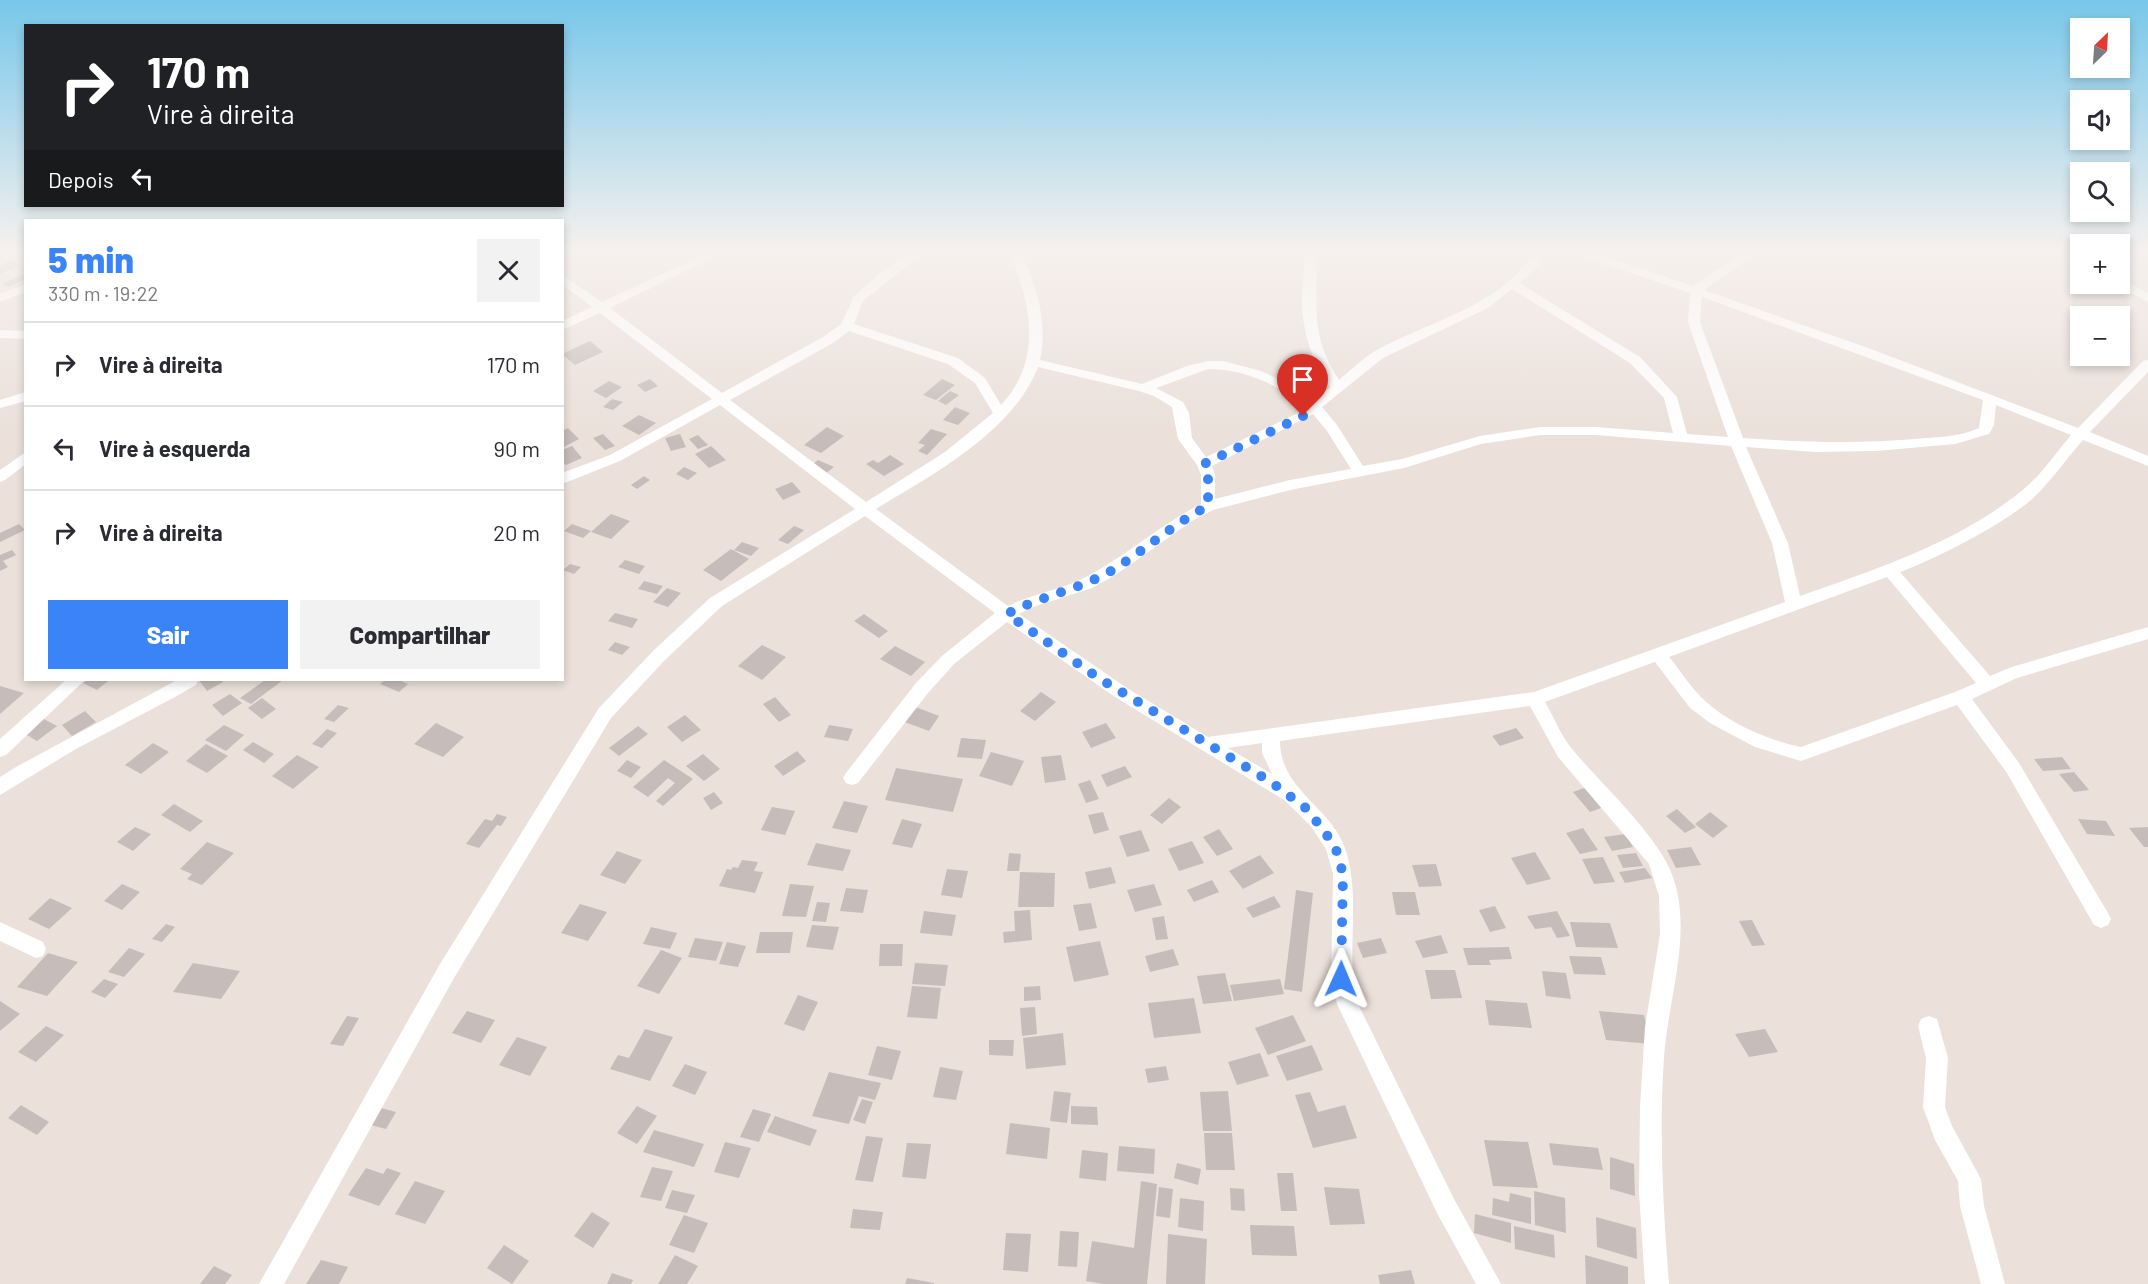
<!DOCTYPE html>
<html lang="pt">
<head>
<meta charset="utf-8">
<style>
	body { margin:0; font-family:Barlow,sans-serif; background:#f2f2f3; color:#2b2b33; height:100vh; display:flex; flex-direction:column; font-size:22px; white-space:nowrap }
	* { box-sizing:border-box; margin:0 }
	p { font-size:20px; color:#7c7c81 }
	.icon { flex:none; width:33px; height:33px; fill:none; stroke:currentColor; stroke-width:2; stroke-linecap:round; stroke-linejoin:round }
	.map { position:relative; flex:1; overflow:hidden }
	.details { position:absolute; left:24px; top:219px; width:540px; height:462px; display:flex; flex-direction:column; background:#fff; border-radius:0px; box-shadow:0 3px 9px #0003 }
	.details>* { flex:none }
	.guide { position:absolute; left:24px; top:24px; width:540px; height:183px; border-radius:0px; box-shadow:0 3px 9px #0003; background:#202124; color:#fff; overflow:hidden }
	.needle { width:39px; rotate:25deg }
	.buttons { position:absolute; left:2070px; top:18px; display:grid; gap:12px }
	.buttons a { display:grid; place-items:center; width:60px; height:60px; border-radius:0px; background:#fff; box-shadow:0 3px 9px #0003; font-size:30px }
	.pin { position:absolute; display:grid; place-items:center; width:51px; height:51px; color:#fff; margin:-62px -26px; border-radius:50% 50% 50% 0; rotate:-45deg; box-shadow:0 0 6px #0007 }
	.pin .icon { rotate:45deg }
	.me { position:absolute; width:66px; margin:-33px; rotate:1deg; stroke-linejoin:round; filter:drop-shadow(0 0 4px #0008) }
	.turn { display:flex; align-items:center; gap:21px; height:126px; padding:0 24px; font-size:27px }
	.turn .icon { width:78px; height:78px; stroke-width:2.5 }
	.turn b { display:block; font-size:42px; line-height:51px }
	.then { display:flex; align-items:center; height:57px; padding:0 24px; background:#0003; gap:12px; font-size:22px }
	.round { display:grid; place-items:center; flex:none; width:63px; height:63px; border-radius:0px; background:#f2f2f3 }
	.head { display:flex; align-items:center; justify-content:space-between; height:102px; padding:0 24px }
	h1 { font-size:36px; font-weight:800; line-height:45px; color:#3b84f7 }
	.button { display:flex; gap:12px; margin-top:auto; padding:12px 24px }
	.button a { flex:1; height:69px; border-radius:0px; background:#3b84f7; color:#fff; font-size:24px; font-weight:800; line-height:69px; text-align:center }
	.button a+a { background:#f2f2f3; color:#2b2b33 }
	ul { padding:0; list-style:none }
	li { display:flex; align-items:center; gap:18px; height:84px; padding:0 24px; border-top:2px solid #e1e1e2 }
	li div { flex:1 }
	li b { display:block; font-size:22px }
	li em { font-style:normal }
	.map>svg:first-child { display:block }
	.building { fill:#c6bdba }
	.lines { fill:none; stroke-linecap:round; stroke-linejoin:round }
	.street { fill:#fff; fill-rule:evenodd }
	.route { stroke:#3b84f7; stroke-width:10; stroke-dasharray:0 18 }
</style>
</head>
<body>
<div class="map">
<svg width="2148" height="1284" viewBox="0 0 2148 1284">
	<rect width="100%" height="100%" fill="#ebe0da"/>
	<path class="building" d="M11,260L20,265L0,274V265Z
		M26,273V279L8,287L2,284Z
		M590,341L603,352L575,365L562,354Z
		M650,379L658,386L645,392L637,385Z
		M942,379L955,385L936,400L923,395Z
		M609,381L622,387L606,398L593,391Z
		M950,391L959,395L946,405L938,401Z
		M612,399L623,402L613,410L603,407Z
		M955,407L970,413L958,425L943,420Z
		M639,415L656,423L639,435L622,426Z
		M827,427L844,436L821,453L804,445Z
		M568,428L579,439L562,448V431Z
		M931,429L947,434L927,455L918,451L925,445L918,443Z
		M603,434L615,446L605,450L593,438Z
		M680,434L686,447L671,451L665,438Z
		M698,435L708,445L698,449L689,439Z
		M572,446L582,458L566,465L562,462V450Z
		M711,446L726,460L709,468L695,454Z
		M890,455L904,464L884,476L866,464L873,460L878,463Z
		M818,460L834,467L826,473L811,466Z
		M684,467L697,473L688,480L676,474Z
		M644,476L650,480L637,489L631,485Z
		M792,482L801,492L783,500L775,489Z
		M611,514L630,521L611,539L591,532Z
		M19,524L25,530L0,542V533Z
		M572,524L591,531L583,538L564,531Z
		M794,526L804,530L788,544L778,540Z
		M742,542L759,548L751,556L734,550Z
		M731,549L749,559L721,581L703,570Z
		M12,550L16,555L3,561L8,567L0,571V555Z
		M625,560L645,566L639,574L618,567Z
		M570,564L581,567L574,574L563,570Z
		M644,581L663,586L657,594L638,589Z
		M667,588L681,593L668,607L653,602Z
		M615,613L638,619L632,628L608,621Z
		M864,614L888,631L879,638L854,621Z
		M615,642L630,647L622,655L608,650Z
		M762,645L786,657L762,680L738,666Z
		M895,646L925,662L911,676L880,659Z
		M88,680H106L108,681L97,690L83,683Z
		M199,680H221L223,682L207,691Z
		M265,680H283L251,704L240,698Z
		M385,680H399L408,684L399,692L380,684Z
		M0,686L24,693L0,714Z
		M1041,692L1056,702L1035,721L1020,711Z
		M230,694L242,703L223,716L212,705Z
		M775,697L791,715L779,722L763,704Z
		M262,698L276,709L262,719L248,708Z
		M338,705L349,708L334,722L324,719Z
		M913,706L939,716L929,731L902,721Z
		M85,711L96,722L72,736L62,725Z
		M685,715L701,730L682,742L667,727Z
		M42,718L57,726L37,741L22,732Z
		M436,723L464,737L443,757L414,744Z
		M1106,723L1116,738L1091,748L1082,732Z
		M224,725L244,735L226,751L205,740Z
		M829,725L853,729L848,741L824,737Z
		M638,726L648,734L619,756L609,748Z
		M1516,728L1524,738L1500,746L1492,736Z
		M327,729L337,733L322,748L312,744Z
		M961,738L986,740L982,759L957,757Z
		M253,742L274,754L264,763L243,750Z
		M153,743L169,752L141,774L125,765Z
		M206,744L228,756L207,773L186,761Z
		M797,751L806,761L783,776L774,766Z
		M991,752L1024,761L1012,786L979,776Z
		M703,754L720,769L704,781L686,766Z
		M297,755L319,767L293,789L272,776Z
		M1061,755L1066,780L1045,783L1041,757Z
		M2062,757L2071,769L2043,771L2034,759Z
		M627,760L641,767L631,778L617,771Z
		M664,760L693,779L663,806L656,801L675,783L668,778L648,797L633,787Z
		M1125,766L1132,777L1107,787L1101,775Z
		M896,768L963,779L953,812L885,800Z
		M2074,772L2089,790L2074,792L2059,774Z
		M1090,780L1099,799L1086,803L1078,784Z
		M1587,787L1604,807L1590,812L1573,792Z
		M714,792L723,803L711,810L703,798Z
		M1169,798L1181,807L1162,824L1150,815Z
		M844,801L868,806L857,833L832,828Z
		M174,804L203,821L190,832L161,815Z
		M772,807L795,811L785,835L761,830Z
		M1677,809L1696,827L1685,833L1666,816Z
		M1103,812L1109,830L1094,834L1088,815Z
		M1710,812L1728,826L1713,838L1695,824Z
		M497,814L507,817L501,826L497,825L479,848L466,844L485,819L492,821Z
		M902,819L922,824L912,848L892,844Z
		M2078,819L2106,821L2115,836L2087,834Z
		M135,827L151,834L133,851L117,842Z
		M2148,827V847H2144L2129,828Z
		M1583,828L1598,850L1580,854L1566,833Z
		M1219,829L1233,849L1217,856L1203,837Z
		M1141,830L1150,851L1127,857L1119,836Z
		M1625,834L1633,847L1612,851L1604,837Z
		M1192,841L1204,863L1179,871L1168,849Z
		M207,842L234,853L202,885L187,879L192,874L180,869Z
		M816,843L851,850L843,871L807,865Z
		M1691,847L1701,865L1676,868L1667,850Z
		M617,851L642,860L625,884L600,875Z
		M1535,852L1551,879L1527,885L1511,858Z
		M1009,853L1021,854L1019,871H1007Z
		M1636,853L1643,866L1623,868L1617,855Z
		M1260,855L1274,873L1243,889L1229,871Z
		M1603,857L1615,882L1594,884L1582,859Z
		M742,860L758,862L754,871L763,872L755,893L719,886L727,869L731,870L733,867L738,868Z
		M1436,864L1442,886L1419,887L1412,865Z
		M1111,867L1116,883L1089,889L1085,872Z
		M1645,868L1652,878L1625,883L1619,872Z
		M947,869L968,871L962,898L941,895Z
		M1020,872L1055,873L1054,907H1018Z
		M1212,880L1219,892L1194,902L1187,890Z
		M122,884L140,892L122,910L104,901Z
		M790,884L814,886L806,917L782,916Z
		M1154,884L1162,905L1135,912L1127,890Z
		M846,888L868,890L863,913L840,911Z
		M1296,890L1313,893L1302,992L1284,989Z
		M1392,892H1415L1420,915H1396Z
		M1274,896L1281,907L1253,918L1246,908Z
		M50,898L72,908L49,929L28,919Z
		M817,902L830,903L826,922L812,921Z
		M1091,903L1097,928L1079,931L1073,905Z
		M580,904L607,912L588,941L561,933Z
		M1495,906L1506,928L1490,932L1479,910Z
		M1030,910L1032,940L1004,943L1003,932L1015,931L1014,911Z
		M924,911L956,915L952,936L920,933Z
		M1557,911L1570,936L1557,938L1551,927L1535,929L1527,916Z
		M1164,916L1168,939L1156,940L1152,918Z
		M1752,920L1765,945L1752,946L1739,921Z
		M1570,922L1610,923L1618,948L1576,947Z
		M166,924L175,927L162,942L152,939Z
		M812,925L839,927L833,950L806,947Z
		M651,927L677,933L670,949L643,944Z
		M760,932H793L790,953H756Z
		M1441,935L1448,953L1423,958L1415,941Z
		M695,938L723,942L716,961L688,957Z
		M1381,938L1387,953L1363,958L1357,943Z
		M1100,941L1109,975L1074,982L1066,947Z
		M727,942L746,946L738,967L719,964Z
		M880,944H903L902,966H879Z
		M1509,947L1512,959L1489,960L1491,965H1468L1463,948Z
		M129,948L145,954L124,977L108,972Z
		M1173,949L1179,965L1150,972L1145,956Z
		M661,950L682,958L659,994L637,986Z
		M48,953L78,962L47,996L17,987Z
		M1569,956L1601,957L1606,975L1574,974Z
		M193,963L240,971L221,999L173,992Z
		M915,963L948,965L945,986L912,984Z
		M1425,970H1455L1462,998L1431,999Z
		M1542,971L1566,973L1571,999L1546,996Z
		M1225,973L1232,1001L1203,1004L1197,976Z
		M104,979L118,984L105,998L91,992Z
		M1280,979L1284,994L1234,1001L1230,985Z
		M912,986L941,988L937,1019L907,1017Z
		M1040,986L1041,1000L1024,1001V987Z
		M798,995L818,1002L804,1031L784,1024Z
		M1194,998L1201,1033L1154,1038L1148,1003Z
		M1485,1000L1527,1003L1532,1028L1489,1025Z
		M0,1001L20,1014L0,1031Z
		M1035,1007L1037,1034L1022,1036L1020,1008Z
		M467,1011L495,1020L481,1043L452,1033Z
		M1599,1011L1644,1015L1651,1044L1606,1040Z
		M1293,1015L1306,1041L1268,1055L1255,1028Z
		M347,1016L359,1018L343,1046L330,1044Z
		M46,1026L64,1035L36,1062L18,1052Z
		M645,1029L673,1037L650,1081L610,1069L618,1055L629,1058Z
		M1765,1029L1778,1052L1749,1057L1735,1034Z
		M1063,1033L1066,1065L1026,1069L1023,1038Z
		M517,1037L547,1047L530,1076L499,1065Z
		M989,1040H1014L1013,1056L989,1055Z
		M1312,1045L1323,1070L1287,1081L1276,1056Z
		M877,1046L901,1051L892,1080L868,1075Z
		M1260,1053L1269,1076L1237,1085L1228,1062Z
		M685,1064L707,1072L695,1095L672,1086Z
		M1166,1066L1169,1080L1148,1083L1145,1069Z
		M940,1067L963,1071L956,1100L933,1097Z
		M829,1072L881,1083L875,1100L859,1096L849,1124L812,1116Z
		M1054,1091L1071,1093L1067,1123L1050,1121Z
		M1228,1091L1232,1131H1203L1200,1092Z
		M1310,1092L1318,1112L1345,1105L1357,1138L1313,1148L1295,1095Z
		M862,1099L873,1102L865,1124L853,1120Z
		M21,1105L49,1122L37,1135L8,1118Z
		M374,1106L396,1112L386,1129L363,1123Z
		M637,1106L657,1116L637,1144L617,1133Z
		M1071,1106L1097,1107L1098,1125L1071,1124Z
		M753,1109L771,1114L759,1142L740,1137Z
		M775,1116L817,1130L810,1146L767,1132Z
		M1010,1123L1050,1128L1047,1159L1006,1154Z
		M654,1130L704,1144L694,1167L643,1152Z
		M1204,1133H1232L1235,1170H1206Z
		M866,1136L883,1138L873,1182L855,1180Z
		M1484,1140L1528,1142L1538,1188L1493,1186Z
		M725,1142L751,1148L739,1178L714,1172Z
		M907,1143L931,1144L926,1179L902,1177Z
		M1549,1143L1598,1148L1603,1170L1553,1165Z
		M1119,1146L1155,1149L1154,1174L1117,1171Z
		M1082,1150L1108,1153L1106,1181L1079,1178Z
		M1610,1157L1634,1164L1635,1196L1610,1189Z
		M1177,1163L1201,1169L1198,1185L1174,1178Z
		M652,1167L673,1171L661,1201L640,1197Z
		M366,1168L383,1174L387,1168L401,1173L379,1206L348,1195Z
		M1277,1173H1293L1297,1211H1281Z
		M415,1181L445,1191L425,1224L395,1214Z
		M1141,1181L1157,1184L1147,1284H1103L1086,1281L1092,1241L1134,1248Z
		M1159,1187L1173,1189L1170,1218L1156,1216Z
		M1324,1187L1359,1189L1365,1224L1330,1225Z
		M1230,1188L1244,1189L1245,1211L1231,1210Z
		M672,1190L695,1195L687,1213L665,1208Z
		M1534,1191L1565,1198L1566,1233L1535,1225Z
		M1510,1193L1531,1198V1224L1492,1215L1493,1198L1509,1202Z
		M1180,1198L1204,1201L1203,1231L1178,1227Z
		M853,1209L883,1212L880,1230L850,1228Z
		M592,1212L610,1223L593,1248L574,1236Z
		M1475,1214L1511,1223V1243L1474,1233Z
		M684,1215L708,1223L694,1253L669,1245Z
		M1596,1217L1636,1228L1637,1259L1597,1247Z
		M1250,1225L1294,1226L1297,1256L1252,1255Z
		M1514,1226L1554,1235L1555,1258L1515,1249Z
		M1060,1231L1079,1232L1077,1267L1058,1266Z
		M1006,1233L1031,1234L1028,1272L1003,1270Z
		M1168,1234L1207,1239L1205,1284H1166Z
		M504,1245L529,1261L512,1284L487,1268Z
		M675,1255L698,1266L687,1284H658Z
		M1585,1255L1628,1267V1284H1586Z
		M321,1260L348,1267L339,1284H306Z
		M214,1266L232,1275L225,1284H200Z
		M1411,1270L1415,1284H1380L1378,1275Z
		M612,1273L633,1280L631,1284H607Z
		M907,1278L934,1283V1284H905Z"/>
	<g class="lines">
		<path class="street" d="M707,253H722L610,308L722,393L823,337L841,324L854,296L880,273L909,253H923L863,301L854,324L958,358L985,378L1001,405C1043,360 1031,305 1010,253H1022C1037,288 1048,322 1040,360L1142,384L1187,366L1208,361H1223L1261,371L1294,387L1314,401L1330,387C1312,361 1302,332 1302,300C1302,284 1305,269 1304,253H1316C1319,303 1308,333 1339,380C1350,371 1362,359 1375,351C1425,323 1503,305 1533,253H1545L1535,270L1519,283L1640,357L1677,397L1687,434L1728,437L1688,322L1690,293L1578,255L1576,253H1594L1693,286L1742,253H1756L1704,290L1871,349L2078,428L2143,361L2148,360V372L2090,432L2148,456V466L2083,440C2066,459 2050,483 2031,500C2000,526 1938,558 1900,572L1990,676L2012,667L2148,627V639L2017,678L1972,699L2019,763L2108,913L2111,919L2108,925L2101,928L2094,925L2007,773L1957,705L1801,761L1755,747L1710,723L1690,708L1655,662L1545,702C1554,717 1561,736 1572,749C1601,784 1659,836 1673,877C1693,934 1668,999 1664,1057C1659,1133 1663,1208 1669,1284H1645L1639,1193L1640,1106L1645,1027L1660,934L1659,896L1649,864L1558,757L1530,706L1280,741C1280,790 1331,807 1345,848C1362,898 1345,952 1357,1002L1453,1197L1501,1284H1476L1437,1213L1337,1004L1331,979L1333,874L1326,849L1310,825L1284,800L1115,697L1007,622L954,664L928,693L858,783L852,785L846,783L843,778L846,773L916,683L942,656L995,613L865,516L722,606L665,660L611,718L454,978L284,1284H259L440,964L599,708L653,651L710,598L855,509L720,405L620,461L562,484V473L610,455L712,399L600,313L562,330V321L592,307L562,284V275L602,302ZM1512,289L1630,363L1664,398L1673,433L1596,427H1540L1480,436L1402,459L1363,466L1337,425L1322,407L1383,358L1488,308ZM1702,297L1983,400L1979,428C1960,437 1936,437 1915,439C1857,444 1801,442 1743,438L1700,322ZM849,331L948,364L975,383L993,413L945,452L866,502L730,400L833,343ZM1038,367L1139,391L1154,396L1172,407L1178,439L1197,465L1201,475V504C1159,525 1124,558 1082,579C1059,590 1032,594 1008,606L876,509C932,475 1013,432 1038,367ZM1208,369C1244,369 1278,384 1305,407L1298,413L1206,457L1192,438L1189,413L1183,402L1156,388ZM1996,405L2071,435C2055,454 2039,478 2019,493C1955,544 1876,569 1800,596L1788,543L1746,447L1815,452L1876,451L1955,444L1989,434L1994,425ZM1313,414L1327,431L1351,469L1290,480L1215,499V475L1212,466ZM1540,435H1596L1731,446L1772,543L1785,602L1534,692L1208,737L1127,688L1019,614L1036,606L1092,588L1117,574L1192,521L1213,510L1290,490L1404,468L1481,444ZM1887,577L1976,683L1955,692L1801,747C1767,740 1726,722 1701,697C1689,685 1680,670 1669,657ZM1262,743V753L1272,774L1228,748Z
			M2068,253H2080V260Z
			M2120,278L2148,293V302L2116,285L2120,284Z
			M26,284V292L0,302V294Z
			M0,330L26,331V339L0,338Z
			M26,392V401L0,408V400Z
			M26,452V464L5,480L0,482V470Z
			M66,680H85L6,755L0,757V739Z
			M177,680H198L196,685L173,698L76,749L0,795V777L16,767Z
			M0,922L43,942L46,949L43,956L36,958L0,941Z
			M1929,1016L1937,1019L1948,1058L1945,1107L1952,1126L1981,1179L1984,1206L2005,1284H1981L1960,1206L1958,1181L1935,1140L1923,1107L1926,1058L1918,1026L1921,1019Z"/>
	</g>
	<linearGradient id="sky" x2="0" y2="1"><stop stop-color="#77c7ea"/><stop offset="0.58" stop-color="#f6f1ee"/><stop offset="1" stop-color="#f6f1ee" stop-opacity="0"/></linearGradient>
	<rect width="2148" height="433" fill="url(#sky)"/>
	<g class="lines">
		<path class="route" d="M1303,416L1204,464L1208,475V506C1173,524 1144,551 1111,571C1078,590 1041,596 1007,614L1100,679L1271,782L1307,809L1335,846L1343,874L1341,979"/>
	</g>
</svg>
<div class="buttons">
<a><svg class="needle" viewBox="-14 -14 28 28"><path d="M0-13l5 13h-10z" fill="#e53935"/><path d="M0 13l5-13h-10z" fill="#7c7c81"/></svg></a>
<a><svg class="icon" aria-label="sound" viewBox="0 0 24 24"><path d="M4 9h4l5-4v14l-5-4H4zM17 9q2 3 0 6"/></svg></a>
<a><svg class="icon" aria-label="search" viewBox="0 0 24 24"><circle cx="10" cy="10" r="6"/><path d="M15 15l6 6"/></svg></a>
<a>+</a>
<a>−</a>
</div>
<div class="pin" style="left:1303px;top:416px;background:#d93025"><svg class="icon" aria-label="arrive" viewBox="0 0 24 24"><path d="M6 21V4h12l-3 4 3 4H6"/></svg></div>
<svg class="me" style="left:1341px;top:979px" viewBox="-20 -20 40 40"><path d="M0-17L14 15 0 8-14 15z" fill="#3b84f7" stroke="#fff" stroke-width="4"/></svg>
<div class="guide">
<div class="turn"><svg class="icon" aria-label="right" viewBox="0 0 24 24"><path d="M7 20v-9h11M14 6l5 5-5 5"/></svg><div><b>170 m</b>Vire à direita</div></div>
<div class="then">Depois<svg class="icon" aria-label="left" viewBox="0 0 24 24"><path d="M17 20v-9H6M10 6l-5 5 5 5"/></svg></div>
</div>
<section class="details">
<div class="head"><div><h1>5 min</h1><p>330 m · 19:22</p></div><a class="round"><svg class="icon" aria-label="close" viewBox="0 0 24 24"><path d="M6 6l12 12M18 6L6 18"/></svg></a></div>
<ul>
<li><svg class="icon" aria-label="right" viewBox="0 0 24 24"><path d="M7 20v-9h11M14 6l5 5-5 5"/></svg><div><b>Vire à direita</b></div><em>170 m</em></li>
<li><svg class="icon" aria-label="left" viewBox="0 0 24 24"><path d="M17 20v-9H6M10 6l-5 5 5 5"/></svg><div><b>Vire à esquerda</b></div><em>90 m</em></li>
<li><svg class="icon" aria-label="right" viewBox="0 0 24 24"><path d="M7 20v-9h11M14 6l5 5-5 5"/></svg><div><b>Vire à direita</b></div><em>20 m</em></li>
</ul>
<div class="button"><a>Sair</a><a>Compartilhar</a></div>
</section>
</div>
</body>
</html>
